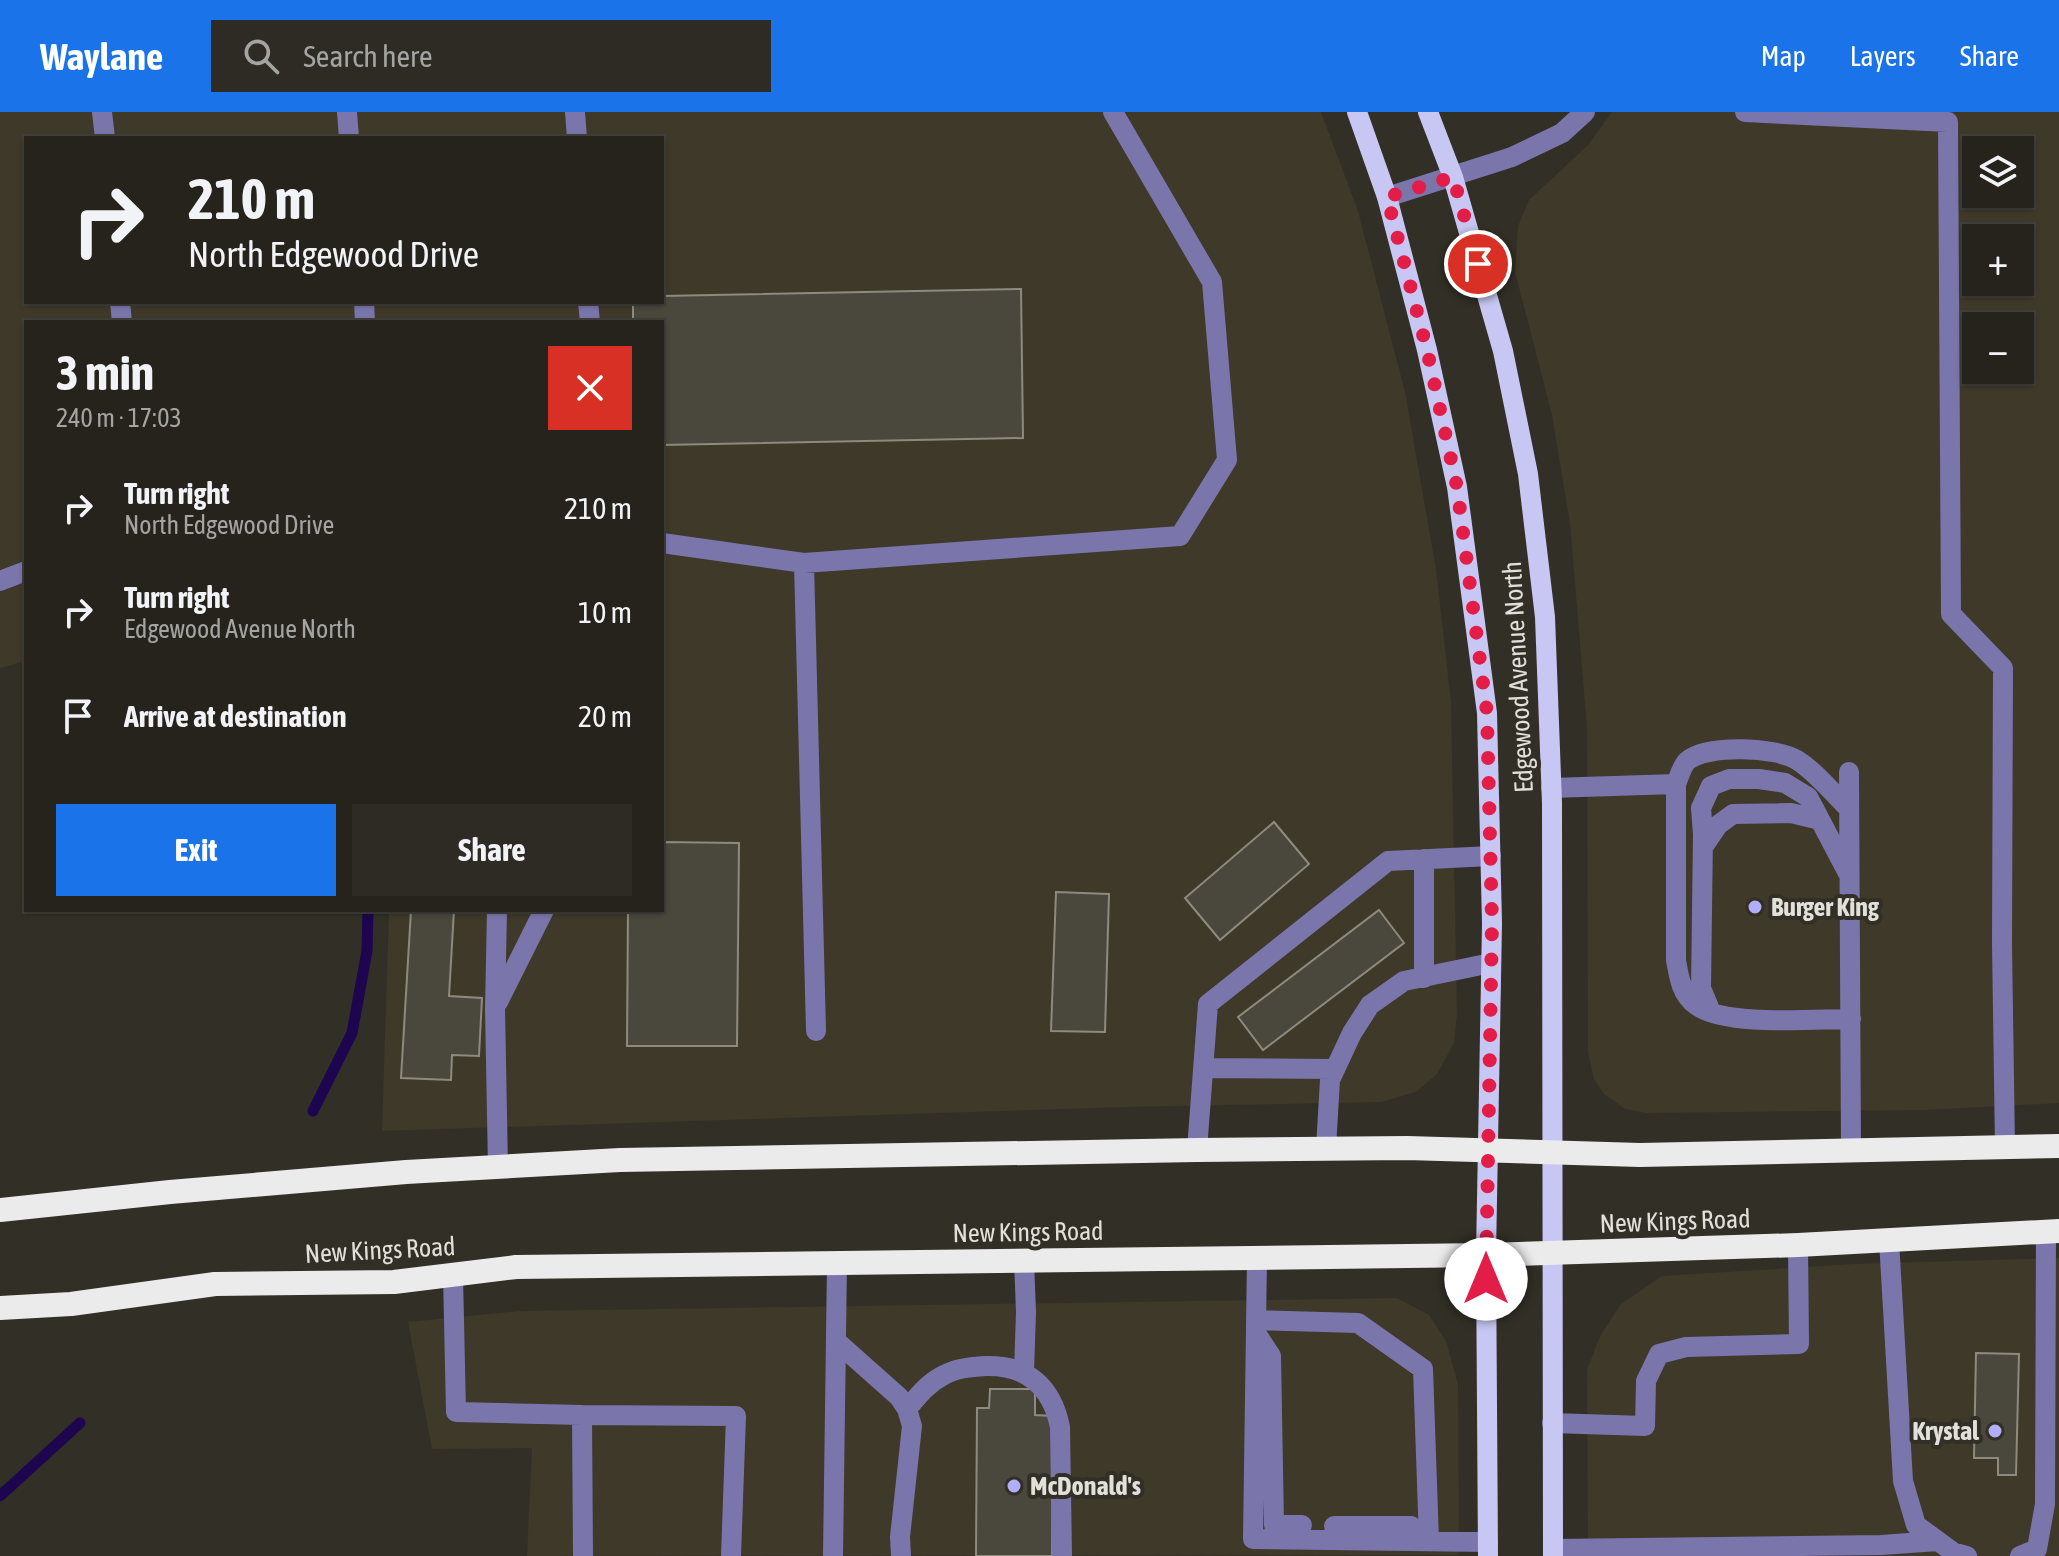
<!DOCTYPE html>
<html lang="en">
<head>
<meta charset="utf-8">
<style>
	body { margin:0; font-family:"Asap Condensed",sans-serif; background:#2e2b25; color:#f1f3f6; height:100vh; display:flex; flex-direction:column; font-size:30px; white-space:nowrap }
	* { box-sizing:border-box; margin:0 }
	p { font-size:26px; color:#a4a4a3 }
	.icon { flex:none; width:44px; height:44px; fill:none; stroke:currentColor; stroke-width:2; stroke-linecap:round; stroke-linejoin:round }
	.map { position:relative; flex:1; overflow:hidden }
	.sheet { position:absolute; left:24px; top:208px; width:640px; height:592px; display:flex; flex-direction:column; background:#26231c; border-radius:0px; box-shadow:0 2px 6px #0004,0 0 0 2px #42403b }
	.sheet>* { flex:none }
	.hud { position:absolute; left:24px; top:24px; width:640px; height:168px; border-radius:0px; box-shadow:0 2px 6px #0004,0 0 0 2px #42403b; background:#26231c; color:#f1f3f6; overflow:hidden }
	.tools { position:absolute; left:1962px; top:24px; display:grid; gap:16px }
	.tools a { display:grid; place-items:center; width:72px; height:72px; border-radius:0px; background:#26231c; box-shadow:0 2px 6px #0004,0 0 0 2px #42403b; font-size:40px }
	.pin { position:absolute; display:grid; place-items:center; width:68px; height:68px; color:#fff; margin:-34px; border:4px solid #fff; border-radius:50%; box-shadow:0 2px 8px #0007 }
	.me { position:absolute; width:88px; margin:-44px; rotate:0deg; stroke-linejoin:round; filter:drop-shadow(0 0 6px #0008) }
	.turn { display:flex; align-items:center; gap:28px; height:168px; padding:0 32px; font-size:36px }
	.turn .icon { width:104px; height:104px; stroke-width:2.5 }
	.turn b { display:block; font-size:56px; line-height:68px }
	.round { display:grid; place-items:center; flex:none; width:84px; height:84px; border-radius:0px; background:#2e2b25 }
	.summary { display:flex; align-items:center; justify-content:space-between; height:136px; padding:0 32px }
	h1 { font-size:48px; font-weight:700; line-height:60px }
	.cta { display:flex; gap:16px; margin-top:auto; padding:16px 32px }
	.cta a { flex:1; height:92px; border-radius:0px; background:#1a73e8; color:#fff; font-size:32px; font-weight:700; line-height:92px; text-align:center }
	.cta a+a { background:#2e2b25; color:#f1f3f6 }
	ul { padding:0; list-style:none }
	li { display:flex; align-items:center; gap:24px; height:104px; padding:0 32px }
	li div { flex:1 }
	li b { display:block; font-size:30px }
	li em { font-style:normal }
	header { display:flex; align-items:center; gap:48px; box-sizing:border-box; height:112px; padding:0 40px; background:#1a73e8; color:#fff }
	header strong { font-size:38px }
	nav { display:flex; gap:44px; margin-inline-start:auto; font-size:28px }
	.search { width:560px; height:72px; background:#2e2b25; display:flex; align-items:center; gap:20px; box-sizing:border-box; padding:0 28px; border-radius:0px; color:#a4a4a3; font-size:30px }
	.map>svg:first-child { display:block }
	.built { fill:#3e3929; fill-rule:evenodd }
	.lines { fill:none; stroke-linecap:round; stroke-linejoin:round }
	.stream { stroke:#1d0550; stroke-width:11 }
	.building { fill:#4a473d; stroke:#8d8a7e; stroke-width:2 }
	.minor { stroke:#7a76ac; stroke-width:20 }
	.major { stroke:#c8c7f3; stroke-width:20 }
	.highway { stroke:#ebebeb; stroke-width:24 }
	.route { stroke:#e11d48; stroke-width:14; stroke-dasharray:0 25.2 }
	.poi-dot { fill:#b2adf9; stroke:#322f26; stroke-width:3 }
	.labels { text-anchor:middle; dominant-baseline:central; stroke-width:8; stroke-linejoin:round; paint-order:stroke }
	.street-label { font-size:26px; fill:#e2e0da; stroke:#322f26 }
	.poi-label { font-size:26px; font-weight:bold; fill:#e2e0da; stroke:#322f26; text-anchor:start }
</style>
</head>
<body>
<header>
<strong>Waylane</strong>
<div class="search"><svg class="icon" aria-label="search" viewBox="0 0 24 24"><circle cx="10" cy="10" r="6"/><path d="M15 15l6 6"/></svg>Search here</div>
<nav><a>Map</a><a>Layers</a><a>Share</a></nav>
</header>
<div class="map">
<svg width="2059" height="1444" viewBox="0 0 2059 1444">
	<rect width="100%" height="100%" fill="#322f26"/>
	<path class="built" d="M0,0H1321L1358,99L1405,280L1436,457L1451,590L1457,902L1454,931L1437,962L1416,980L1381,990L1125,995L382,1019L389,798H662V210H26V549L0,556ZM26,26H662V190H26Z
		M1612,0H2059V991L1924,998L1646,1001L1625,997L1604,982L1594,967L1588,940L1587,616L1570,411L1552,303L1515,160L1518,114L1529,88L1588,33ZM1976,38H2020V82H1976ZM1976,126H2020V170H1976ZM1976,214H2020V258H1976Z
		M2059,1146V1444H1588L1587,1258L1600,1224L1621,1192L1662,1164L1854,1152Z
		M1397,1186L1429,1203L1446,1229L1458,1272L1459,1443L527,1444L532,1336L432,1337L408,1210L520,1199Z"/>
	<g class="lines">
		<path class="stream" d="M313,999L352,921L367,839L368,798
			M0,1384L80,1311"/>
	</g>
	<path class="building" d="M1021,177L1023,326L662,333V210H633V190H662V184Z
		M1274,710L1309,752L1220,828L1185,786Z
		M662,730L739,731L737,934H627L628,798H662Z
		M1056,780L1109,782L1105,920L1051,919Z
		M411,798H454L449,884L482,886L479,944L452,943L451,968L401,966Z
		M1379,798L1404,831L1263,938L1238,905Z
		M1976,1241L2019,1242L2016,1363H1998V1346H1974Z
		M990,1277H1035V1303L1053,1304L1052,1444H976L977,1296H989Z"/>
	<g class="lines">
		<path class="minor" d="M102,0L105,26
			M347,0L349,26
			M575,0L577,26
			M1745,0L1948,10L1951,502L2003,556L2002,832L2005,1035
			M1387,85L1512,45L1562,21L1585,0
			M120,190L122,210
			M364,190L365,210
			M588,190L590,210
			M662,431L804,451L1180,424L1227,348L1212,170L1113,0
			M804,451L816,919
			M0,469L26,459
			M1849,660L1851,1038
			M1551,676L1676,672
			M1848,696C1832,680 1816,660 1797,648C1776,635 1707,632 1687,649C1682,654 1679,665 1676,672V848C1679,865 1681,882 1696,893C1725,915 1813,907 1851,907
			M1703,735L1718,713L1733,702L1791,701L1820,708
			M497,798L495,897L498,1055
			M1424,866V747
			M498,890L544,798
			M1711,900L1701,876L1703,722L1701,696L1711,674L1729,667H1759L1785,671L1808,685L1849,763
			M1203,956L1335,957
			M1326,1036L1330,968L1352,921L1370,893L1404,869L1491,851
			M1197,1038L1208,892L1388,749L1491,744
			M1889,1128L1903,1369L1916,1413L1953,1440L1967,1444
			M1257,1145L1253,1427L1488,1430
			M453,1163L456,1300L582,1303L583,1444
			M1256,1208L1358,1211L1423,1257L1429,1429
			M1256,1221L1271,1244L1274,1413H1302
			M836,1229L899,1285L907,1297L912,1314L900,1425L901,1444
			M1024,1260L1026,1200L1024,1148
			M907,1297C918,1284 928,1271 944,1263C957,1256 971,1255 986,1254C1028,1253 1052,1275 1060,1315L1062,1444
			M582,1303L736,1304L731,1444
			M1552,1311L1645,1314L1646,1269L1659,1242L1686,1235L1799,1232L1798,1133
			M1334,1414H1411L1424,1428
			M1553,1437L1881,1433L1938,1429
			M833,1444L837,1151
			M2020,1444L2037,1437L2045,1392L2046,1120"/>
		<path class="major" d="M1357,0L1387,85L1427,238L1457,375L1487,601L1492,811L1486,1143L1488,1444
			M1428,0L1453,65L1503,239L1528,362L1545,505L1552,691L1553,1444"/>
		<path class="highway" d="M0,1098L170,1080L406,1060L620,1048L1197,1038L1407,1036L1640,1043L2059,1034
			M0,1196L71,1192L215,1172L394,1170L516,1155L1486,1143L1798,1133L2059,1119"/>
	</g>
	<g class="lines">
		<path class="route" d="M1478,152L1453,65L1387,85L1427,238L1457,375L1487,601L1492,811L1486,1167"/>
	</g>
	<g class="poi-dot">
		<circle cx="1755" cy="795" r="8"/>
		<circle cx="1995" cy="1319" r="8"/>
		<circle cx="1014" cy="1374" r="8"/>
	</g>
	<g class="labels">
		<g class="street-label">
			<text transform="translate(1518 565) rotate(-93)">Edgewood Avenue North</text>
			<text transform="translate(1675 1109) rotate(-2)">New Kings Road</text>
			<text transform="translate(1028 1120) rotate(-1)">New Kings Road</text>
			<text transform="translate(380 1138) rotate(-3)">New Kings Road</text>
		</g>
		<g class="poi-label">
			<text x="1771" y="795">Burger King</text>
			<text x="1979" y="1319" text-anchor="end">Krystal</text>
			<text x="1030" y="1374">McDonald's</text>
		</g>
	</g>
</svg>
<div class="tools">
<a><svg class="icon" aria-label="layers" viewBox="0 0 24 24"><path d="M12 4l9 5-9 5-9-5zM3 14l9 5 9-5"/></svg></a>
<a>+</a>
<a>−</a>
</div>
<div class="pin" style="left:1478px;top:152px;background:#d93025"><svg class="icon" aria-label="arrive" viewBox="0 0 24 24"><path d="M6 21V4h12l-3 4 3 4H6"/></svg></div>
<svg class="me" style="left:1486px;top:1167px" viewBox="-20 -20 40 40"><circle r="19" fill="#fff"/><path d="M0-13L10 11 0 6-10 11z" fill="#e11d48"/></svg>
<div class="hud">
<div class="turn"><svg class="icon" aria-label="right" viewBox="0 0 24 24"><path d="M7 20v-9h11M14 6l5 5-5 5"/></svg><div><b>210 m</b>North Edgewood Drive</div></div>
</div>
<section class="sheet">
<div class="summary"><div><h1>3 min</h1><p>240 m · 17:03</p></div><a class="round" style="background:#d93025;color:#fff"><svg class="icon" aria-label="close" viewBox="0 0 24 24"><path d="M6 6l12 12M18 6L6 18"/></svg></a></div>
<ul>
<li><svg class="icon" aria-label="right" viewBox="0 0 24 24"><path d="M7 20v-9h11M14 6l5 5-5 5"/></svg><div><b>Turn right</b><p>North Edgewood Drive</p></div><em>210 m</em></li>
<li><svg class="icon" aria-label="right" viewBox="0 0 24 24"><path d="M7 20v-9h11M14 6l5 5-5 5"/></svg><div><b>Turn right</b><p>Edgewood Avenue North</p></div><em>10 m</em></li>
<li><svg class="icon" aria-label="arrive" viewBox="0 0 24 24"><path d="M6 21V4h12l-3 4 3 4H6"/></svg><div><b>Arrive at destination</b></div><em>20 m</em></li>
</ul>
<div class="cta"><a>Exit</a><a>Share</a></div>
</section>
</div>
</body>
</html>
